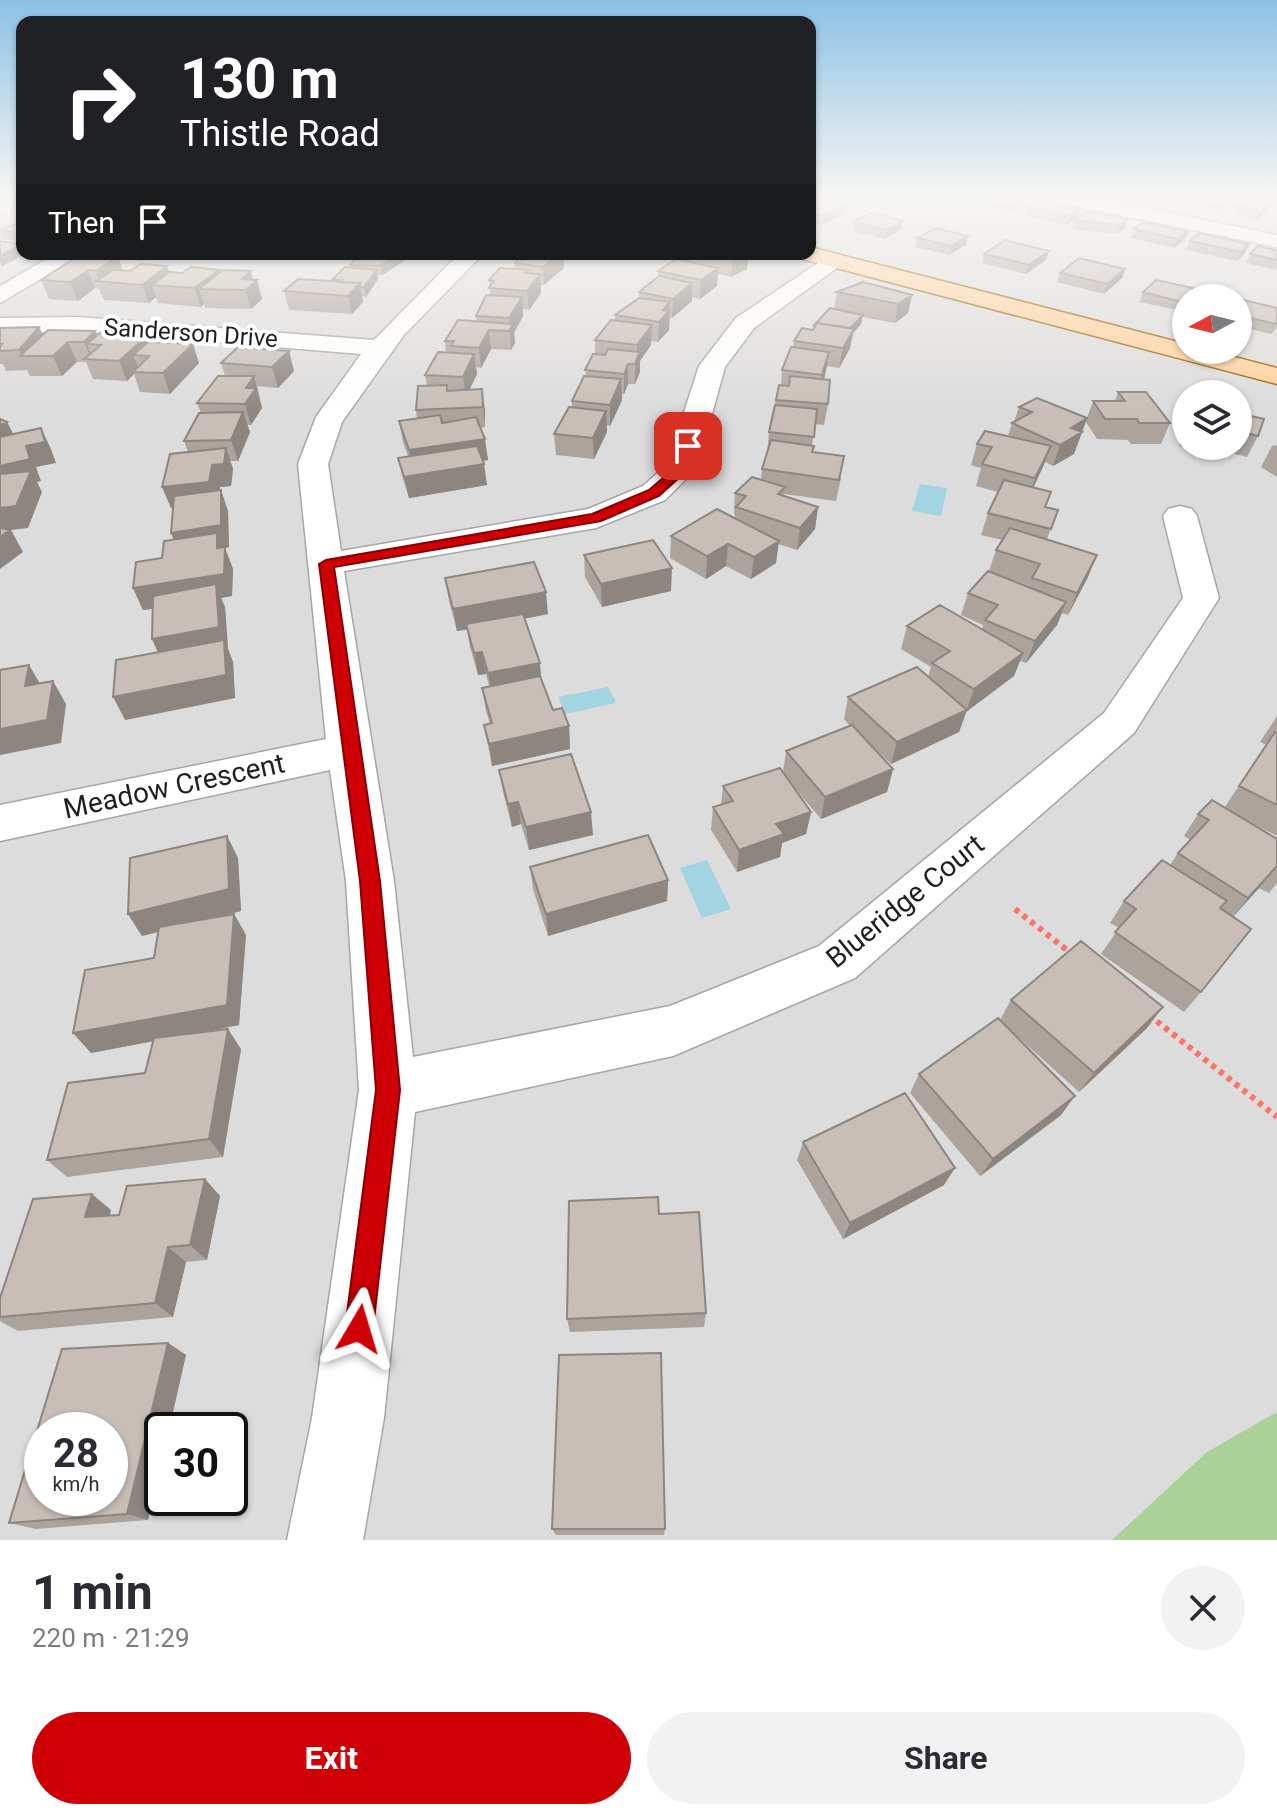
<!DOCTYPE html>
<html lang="en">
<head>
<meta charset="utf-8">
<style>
	body { margin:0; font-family:Roboto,sans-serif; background:#f2f2f3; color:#2b2b33; height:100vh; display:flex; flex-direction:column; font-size:30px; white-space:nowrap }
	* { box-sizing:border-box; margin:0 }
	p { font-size:26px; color:#7c7c81 }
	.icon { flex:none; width:44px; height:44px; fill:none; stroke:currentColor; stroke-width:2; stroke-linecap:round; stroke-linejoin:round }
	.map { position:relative; height:1540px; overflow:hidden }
	.details { display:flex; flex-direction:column; background:#fff; flex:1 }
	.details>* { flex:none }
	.guide { position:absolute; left:16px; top:16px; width:800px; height:244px; border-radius:16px; box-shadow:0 2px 6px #0004; background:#202124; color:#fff; overflow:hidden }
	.needle { width:52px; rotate:263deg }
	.fabs { position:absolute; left:1172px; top:284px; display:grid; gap:16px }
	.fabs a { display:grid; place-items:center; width:80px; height:80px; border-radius:50%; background:#fff; box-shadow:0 2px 6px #0004; font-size:40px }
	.speed { position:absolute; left:24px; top:1412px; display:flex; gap:16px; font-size:40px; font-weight:700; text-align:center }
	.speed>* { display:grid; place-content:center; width:104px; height:104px; border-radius:50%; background:#fff; box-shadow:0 2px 6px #0004; line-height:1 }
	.speed small { font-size:20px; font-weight:400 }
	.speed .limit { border:4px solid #111; border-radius:12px; background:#fff; color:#111 }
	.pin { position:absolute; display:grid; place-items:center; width:68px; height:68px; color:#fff; margin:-34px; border-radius:16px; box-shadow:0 4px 12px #0006 }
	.me { position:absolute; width:88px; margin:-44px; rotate:7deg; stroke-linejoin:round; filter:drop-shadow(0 0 6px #0008) }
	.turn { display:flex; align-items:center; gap:28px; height:168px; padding:0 32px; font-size:36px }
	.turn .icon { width:104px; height:104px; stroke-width:2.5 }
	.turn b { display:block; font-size:56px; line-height:68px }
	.then { display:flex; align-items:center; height:76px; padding:0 32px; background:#0003; gap:16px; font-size:30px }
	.round { display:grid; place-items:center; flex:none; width:84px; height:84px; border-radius:42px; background:#f2f2f3 }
	.summary { display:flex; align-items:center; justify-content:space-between; height:136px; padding:0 32px }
	h1 { font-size:48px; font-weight:700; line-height:60px }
	.primary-button { display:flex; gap:16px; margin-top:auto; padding:16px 32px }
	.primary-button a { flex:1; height:92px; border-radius:48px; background:#ce0006; color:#fff; font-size:32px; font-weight:700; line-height:92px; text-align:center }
	.primary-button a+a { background:#f2f2f3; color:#2b2b33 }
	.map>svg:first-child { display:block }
	.residential { fill:#dddcdc; fill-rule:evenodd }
	.forest { fill:#aad297 }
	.water { fill:#a2d4e1 }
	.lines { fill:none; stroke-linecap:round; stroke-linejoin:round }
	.minor-casing { stroke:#a6a6a6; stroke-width:3 }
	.major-casing { stroke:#9a6200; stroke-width:3 }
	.path { stroke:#ff7267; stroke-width:6; stroke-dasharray:5 5; stroke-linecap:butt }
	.minor { fill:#fff; fill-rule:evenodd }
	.major { fill:#ffd19b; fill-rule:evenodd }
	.wall { fill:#aca39d; fill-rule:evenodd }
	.shaded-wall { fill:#8c8580 }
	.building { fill:#c8beb7; stroke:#8c8580; stroke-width:2; fill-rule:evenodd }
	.route { fill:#ce0006; stroke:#860004; stroke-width:2 }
	.labels { text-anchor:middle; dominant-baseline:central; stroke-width:8; stroke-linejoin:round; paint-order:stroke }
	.far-street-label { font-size:24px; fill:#1f1f1f; stroke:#fff }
	.street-label { font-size:28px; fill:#1f1f1f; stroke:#fff }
</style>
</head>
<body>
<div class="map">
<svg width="1277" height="1540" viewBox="0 0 1277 1540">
	<rect width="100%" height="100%" fill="#f0ece4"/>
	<path class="residential" d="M810,197H1277V1540H0V213L22,207V254H810ZM1186,298H1238V350H1186ZM1186,394H1238V446H1186ZM42,1430H110V1498H42ZM162,1430H230V1498H162Z"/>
	<path class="forest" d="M1277,1412V1540H1112L1207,1452Z"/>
	<path class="water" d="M920,484L947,488L941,516L912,511Z
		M608,687L616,703L565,714L558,697Z
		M707,860L731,909L702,918L680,868Z"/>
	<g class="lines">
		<g class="minor-casing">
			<path id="minor" d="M1052,197H1092L1277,235V247L1062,203Z
				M833,253L844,260L841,265L754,328L725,367L703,446L691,474L665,500L596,528L344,571L394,881L413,1057L670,1006L819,946L1104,713L1183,598L1163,516L1168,509L1180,506L1192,509L1197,516L1219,598L1134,733L855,978L673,1056L415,1112L384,1418L363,1540H287L312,1418L359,1090L346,881L330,770L0,841V805L326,739L298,464L316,417L361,354L78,331L0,334V318L78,317L374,340L459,254H483L404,335L342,422L328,464L341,551L588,509L643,486L662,469L673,446L699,366L736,318Z
				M55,254H84L0,303V286Z"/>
		</g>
		<g class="major-casing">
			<path id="major" d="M810,247L1186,344V350H1208L1277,368V384L802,259L799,254H810Z"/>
		</g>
		<path class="path" d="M1015,909L1072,954
			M1149,1015L1277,1117"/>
		<use href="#minor" class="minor"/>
		<use href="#major" class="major"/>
	</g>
	<path class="wall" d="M810,197L846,204L845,213L822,225L810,222Z
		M929,197H973L962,204Z
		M976,197H1025L1023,205L1013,212L975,204Z
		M1175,197H1232L1220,210L1174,200Z
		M1235,199L1270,207L1257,220L1235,215L1238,209L1231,207Z
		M1028,207L1077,217L1067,225L1025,216Z
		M1128,219L1125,228L1117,234L1072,229L1074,220Z
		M22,222V242L3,239L0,230Z
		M854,222L901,229L885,239L853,231Z
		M1134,229L1188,232L1184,240L1174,248L1131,238Z
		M917,238L966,245L949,255L915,247Z
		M1190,241L1249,244L1245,253L1237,261L1186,250Z
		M1277,250V270L1246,263L1250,254Z
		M360,254H409L404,257V261L382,275H378V279L366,297L362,296L363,302L352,314L289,310L284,291L332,281V280L350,268V265Z
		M523,254H576L566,260H563L564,268L544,285H541V293L529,310L523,309V316L514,333L515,343L511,350L491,349L481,368L476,367L477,374L469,390L482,389L485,427L480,428L488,460L483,461L487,485L409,498L403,479L398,458L408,456L403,442L399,421L417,419L416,410L427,386L425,375L446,353L445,341L477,322L476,316L490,295L489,280L515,269V263Z
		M673,254H748L747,269L731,277L718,274L717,286L700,299L692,297V301L672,318L670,317L669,330L658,342L651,341V345L640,361V372L635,384H628L624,394H622V400L610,426L607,425V432L594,459L556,455L554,434L572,408V401L586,376L585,370L595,354V340L615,320V315L639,298V292L658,277V271L673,261Z
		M984,254L1046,260L1026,274L982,263Z
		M118,256L123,271L182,273L219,270L220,272L257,280L262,299L251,309L205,308L204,304L201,307L158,303L156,297L149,303L104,300L99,289L95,288L78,301L49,299L41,280Z
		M1125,269L1122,278L1104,294L1057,282L1060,273Z
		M837,292L912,295L908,313L895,323L862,317L861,324L853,333L850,348L839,368L827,366L824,379L828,404L824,425L815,424L812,446H814L813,452L841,478L836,501L784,494V496L818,507L815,529L797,550L778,544L776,563L751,579L726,566L706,579L670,558L671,536L735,518V515L734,514L735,493L761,479L762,469L767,454L769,432L779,385H781L782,370L793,347L794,341L813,330L814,325L834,309Z
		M1143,292L1186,298V312L1139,302Z
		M1238,300L1277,308V327L1271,334L1238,326Z
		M39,327L43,335L95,331L97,336L148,335L150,342L199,363L170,394L140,392L134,374L127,381L93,379L86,362H77L62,376H30L27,370L6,371L3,364H0V328Z
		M238,347L294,371L278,388L257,386L262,408L251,425H247L250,432L238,461H230L233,469L231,486L220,487L219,490H221L228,511L229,547L225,548L233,569L232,596L221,598L225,607L228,649L233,662L235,698L125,720L158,652L152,639L153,609L143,610L133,588L162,558L174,539L171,533L173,508H171L188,452L184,441L201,413L197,403L225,376L221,363Z
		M1118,392L1170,423L1161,444H1131L1128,440L1097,439L1086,422L1074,454L1053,466L1045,462L1033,487L1051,492L1046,507L1058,510L1047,539L1088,577L1068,615L1062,613L1057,625L1026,663L1020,661L1014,676L966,712L959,732L891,764L872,746L893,769L887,792L821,819L791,784L811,812L806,834L782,843L780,857L737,872L711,830L713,807L721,805L723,786L783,772L786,751L850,726L844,719L848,697L928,677L931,667L901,649L907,626L982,630L983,625L961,615L968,593L989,571L996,550L1002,540L981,535L988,513L998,492L976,486L981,468L971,465L977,444L1008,436L1012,423L1014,422L1019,407L1087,418L1093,401H1115ZM1001,576L1030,586L1029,587Z
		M1238,413L1258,436L1247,457L1218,450L1216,455L1179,446L1186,430V446H1238Z
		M1277,445V477L1261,467L1272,446Z
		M584,555L671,591L602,607L585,577Z
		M445,578L548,614L525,619L541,679L553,710L569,726L570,749L492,766L484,725L490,724L486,711L482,688L489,686L486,674L478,675L470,647L467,630L457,631L449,601Z
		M1277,716V836L1240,817L1277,839V883L1269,893L1259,888L1233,917L1201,992L1184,1012L1101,954L1119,928L1110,923L1124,901L1170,865L1178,853L1190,840L1184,836L1198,814L1224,808L1267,745L1260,742Z
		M499,770L593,835L529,850L521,824L512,827L503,792Z
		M227,836L238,858L241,911L221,916L234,914L246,935L239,1025L199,1033L241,1049L223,1157L67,1177L47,1160L145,1073L153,1041L91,1053L73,1033L154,958L158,932L142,936L128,914Z
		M530,867L668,880L667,901L548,936L533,889Z
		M1011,1000L1147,1028L1079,1092L1009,1029L1061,1115L980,1176L910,1093L919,1074L1000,1020Z
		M803,1142L944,1185L843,1239L797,1160Z
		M205,1179L220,1196L207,1260L186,1262L173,1317L18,1331L0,1321V1298L111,1210L110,1215H119Z
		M659,1214L706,1313L704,1327L570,1332L567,1319Z
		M168,1343L186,1355L162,1430V1460L148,1520L36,1529L9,1523Z
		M552,1529H665L664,1535H556Z"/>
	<path class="shaded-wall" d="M964,197H973L962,204Z
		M1025,197L1023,205L1013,212L1015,203Z
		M1225,197H1232L1220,210Z
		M1274,198L1270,207L1257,220L1261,211Z
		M846,204L845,213L822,225L823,216Z
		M1080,208L1077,217L1067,225L1070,216Z
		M1128,219L1125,228L1117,234L1120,225Z
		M903,221L901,229L885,239L886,230Z
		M1188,232L1184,240L1174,248L1177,239Z
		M968,236L966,245L949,255L951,246Z
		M22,244V254H25L2,266L0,261V256Z
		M1249,244L1245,253L1237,261L1241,252Z
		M1049,251L1046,260L1026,274L1029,265Z
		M399,254H403L404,261L382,275L380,266Z
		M558,254H563L564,268L544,285L543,267Z
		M566,254H576L566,260Z
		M742,254H748L747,269L731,277L732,259Z
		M118,256L124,274L100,281L96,271Z
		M167,266L174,284L152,285L156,297L149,303L142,285Z
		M718,268L717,286L700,299L701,280Z
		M1125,269L1122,278L1104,294L1107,284Z
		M88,270L95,288L78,301L70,282Z
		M219,270L224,288L199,289L204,304L201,307L194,288Z
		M377,270L378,279L366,297L364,287Z
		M251,271L254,283L257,280L262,299L251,309L242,279Z
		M540,274L541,293L529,310L527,291Z
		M360,283L363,302L352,314L348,296Z
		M692,283V301L672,318L673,299Z
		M912,295L908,313L895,323L898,304Z
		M522,297L523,316L514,333L515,343L511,350L509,318Z
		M670,302L669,330L658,342L659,322L663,310Z
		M863,315L861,324L853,333L850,348L839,368L843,348L847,332Z
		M652,325L651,345L640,361V372L635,384V364L637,358V345Z
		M39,327L48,346L22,356L19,350Z
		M489,330L491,349L481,368L479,348Z
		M95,331L101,345L87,344L93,360L91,359L84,342Z
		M148,335L155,354L149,356L133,355L139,369L133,372L134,374L127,381L119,361Z
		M68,342L77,362L62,376L53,356Z
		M193,344L199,363L170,394L163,373Z
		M289,351L294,371L278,388L272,367Z
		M829,352L826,371L820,395L822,375Z
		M474,354L477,374L466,397L463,377Z
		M628,364V384L624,394V374Z
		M254,376L262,408L251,425L245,404L246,388Z
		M621,379L622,400L610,426V405Z
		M482,389L485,410V427L483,407Z
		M606,411L607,432L594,459L593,438Z
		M243,412L250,432L238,461L231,440Z
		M1087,418L1074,454L1053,466L1060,445L1071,428Z
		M7,422L18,443L0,451V425Z
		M41,428L51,449L56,463L36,467L41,481L37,482L42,492L28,528L11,530L23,552L0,569V466L26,446Z
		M485,439L488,460L413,472L409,450Z
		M1051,446L1043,467L1028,499L1035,478Z
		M226,448L233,469L231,486L220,487L217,503L171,508L162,487L212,465Z
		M484,464L487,485L409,498L404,477Z
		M221,490L228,511L229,547L225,548L233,569L232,596L221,598L225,607L228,649L233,662L235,698L125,720L113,697L162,662L152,639L217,599L143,610L133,588L180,555L171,533Z
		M818,507L815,529L797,550L800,528Z
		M779,541L776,563L751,579L754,557Z
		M728,544L726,566L706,579L707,556Z
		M1097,555L1088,577L1068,615L1077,593Z
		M672,568L671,591L602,607L601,584Z
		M546,592L548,614L457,631L453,609Z
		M1066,602L1057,625L1026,663L1035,641Z
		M482,652L486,674L478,675L474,653Z
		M1023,653L1014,676L966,712L974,689Z
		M540,663L542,686L492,695L488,673Z
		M29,665L42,687L25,686Z
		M53,681L66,704L61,743L0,755V729Z
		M967,710L959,732L891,764L897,742Z
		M569,726L570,749L492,766L489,744Z
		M893,769L887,792L821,819L825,797Z
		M518,802L521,824L512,827L508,804Z
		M591,812L593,835L529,850L526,827Z
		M811,812L806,834L782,843L780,857L737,872L739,850L776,824Z
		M227,836L238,858L241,911L142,936L128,914Z
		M1276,866L1259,888L1231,919L1248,898Z
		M668,880L667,901L548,936L546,914Z
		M234,914L246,935L239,1025L91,1053L73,1033Z
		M1163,1007L1147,1028L1079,1092L1094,1073Z
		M228,1029L241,1049L223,1157L209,1139Z
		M1075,1096L1061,1115L980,1176L993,1159Z
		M955,1168L944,1185L843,1239L850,1223Z
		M205,1179L220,1196L207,1260L190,1245Z
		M92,1194L111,1210L105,1233L85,1217Z
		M168,1247L186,1262L173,1317L155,1303Z
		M168,1343L186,1355L169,1430H162V1460L148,1520L127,1514Z"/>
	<path class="building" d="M810,197H816L846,204L823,216L810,213Z
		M985,197H1025L1015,203Z
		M1238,197H1268L1274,198L1261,211L1239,207L1245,201L1235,199Z
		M1038,200L1080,208L1070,216L1028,207Z
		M1088,211L1128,219L1120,225L1074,220Z
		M871,213L903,221L886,230L854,222Z
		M20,222H22V234L0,230Z
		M1144,222L1188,232L1177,239L1134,229Z
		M935,228L968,236L951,246L917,238Z
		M1199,233L1249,244L1241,252L1190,241Z
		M1005,240L1049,251L1029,265L984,254Z
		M0,241L22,244L0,256Z
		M1258,246L1277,250V260L1250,254Z
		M81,254L118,256L96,271L88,270L70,282L41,280Z
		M360,254H399L380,266L350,265Z
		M523,254H558L543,267L515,263Z
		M713,254H742L732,259Z
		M1079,258L1125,269L1107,284L1060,273Z
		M676,259L718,268L701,280L658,271Z
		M140,264L167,266L142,285L96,281L113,270L130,271Z
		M191,267L219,270L194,288L152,285L169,272L182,273Z
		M345,267L377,270L364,287H360V283L341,282L342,280H332Z
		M500,268L528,270L525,273L540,274L527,291L489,288L494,281L489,280Z
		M223,270L251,271L242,279L257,280L246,290L199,289Z
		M659,276L692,283L673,299L639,292Z
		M298,279L360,283L348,296L284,291Z
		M1156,280L1202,290L1194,298H1186V303L1143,292Z
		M863,282L912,295L898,304L837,292Z
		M486,295L522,297L509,318L476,316Z
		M639,298L670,302L663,310L669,311L659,322L615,315Z
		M1239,299L1277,308V323L1276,324L1238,315V300Z
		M830,308L863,315L850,328L817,323L816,325H814Z
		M458,320L513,324L509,331L489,330L479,348L451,346L454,341H445Z
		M611,320L652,325L637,345L595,340Z
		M817,323L854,329L843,348L794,341L802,328L813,330Z
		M39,327L19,350L0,351V347L2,344H0V328Z
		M48,330L95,331L84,342H68L53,356H20Z
		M101,332L148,335L119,361L84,359L101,345L87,344Z
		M148,342L193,344L163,373L133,372L149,356L133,355Z
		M238,347L289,351L272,367L221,363Z
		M791,347L829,352L822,375L782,370Z
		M608,349L640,352L635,364H628L624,374L585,370L593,354L605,355Z
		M438,352L474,354L463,377L425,375Z
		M218,376H254L246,388H256L245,404L197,403Z
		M584,376L621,379L610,405L572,401Z
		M790,376L830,380L828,404L776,400L779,385L789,386Z
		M447,385V391L482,389L483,407L416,410L418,386Z
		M1118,392H1146L1170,423H1139L1137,419H1105L1093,401H1125Z
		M1037,398L1087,418L1071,428L1082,432L1060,445L1012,423L1032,412L1019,407Z
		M775,405L817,409L814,437L769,432Z
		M569,407L606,411L593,438L554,434Z
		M243,412L231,440L184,441L199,413Z
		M1238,413L1264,419L1258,436L1238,431Z
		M440,415L442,423L476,417L485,439L409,450L399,421Z
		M0,419L7,422L0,425Z
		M41,428L45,442L26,446L30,459L0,466V437Z
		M985,431L1051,446L1035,478L982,464L992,447L977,444Z
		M771,440L814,446L812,452L844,456L839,480L762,469Z
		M477,446L484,464L404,477L398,458Z
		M226,448L224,464L212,465L209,482L162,487L170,454Z
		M31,471L16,506L0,508V474Z
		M752,477L785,487L778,494L818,507L800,528L736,507L746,496L735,493Z
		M1004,480L1051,492L1045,507L1058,510L1051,529L988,513Z
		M221,490V525L171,533L174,496Z
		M717,509L779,541L754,557L728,544L707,556L671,536Z
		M0,528L10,530L0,537Z
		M1010,528L1097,555L1077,593L1032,578L1040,564L996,550Z
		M217,533V548L225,547L224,574L133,588L136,562L162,558L164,541Z
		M653,540L672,568L601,584L584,555Z
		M534,562L546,592L453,609L445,578Z
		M988,571L1066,602L1035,641L985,620L998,605L968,593Z
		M216,584L219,627L152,639L153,596Z
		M940,605L1023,653L974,689L932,663L950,651L907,626Z
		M523,614L540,663L488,673L482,652L474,653L466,624Z
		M224,640L226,675L113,697L116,660Z
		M29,665L25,686L53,681L47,720L0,729V670Z
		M917,667L967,710L897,742L848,697Z
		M540,676L553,710L562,708L569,726L489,744L484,725L492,723L482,688Z
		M852,725L893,769L825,797L786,751Z
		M1275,732L1277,733V805L1239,786Z
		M571,754L591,812L526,827L518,802L508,804L499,770Z
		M780,768L811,812L776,824L784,834L739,850L713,807L733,801L723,786Z
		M1212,800L1277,839V866L1248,898L1178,853L1209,820L1198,814Z
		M648,835L668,880L546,914L530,867Z
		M227,836L229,889L128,914L130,858Z
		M1162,860L1227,901L1220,908L1251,929L1201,992L1115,932L1136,909L1124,901Z
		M234,914L227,1005L73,1033L85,970L154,958L159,927Z
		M1081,941L1163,1007L1094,1073L1011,1000Z
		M998,1018L1075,1096L993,1159L919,1074Z
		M228,1029L209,1139L47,1160L68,1083L145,1073L154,1038Z
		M905,1093L955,1168L850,1223L803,1142Z
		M205,1179L190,1245L168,1247L155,1303L0,1317V1298L33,1199L92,1194L85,1217L119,1215L127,1186Z
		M658,1197L659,1214L699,1212L706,1313L567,1319L569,1201Z
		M168,1343L127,1514L9,1523L62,1349ZM42,1430H110V1498H42Z
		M661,1353L665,1529H552L559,1355Z"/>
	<linearGradient id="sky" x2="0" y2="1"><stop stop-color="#8cc1e5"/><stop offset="0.48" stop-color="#f8f6f3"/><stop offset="1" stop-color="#f8f6f3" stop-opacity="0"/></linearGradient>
	<rect width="1277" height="413" fill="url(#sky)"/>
	<path class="route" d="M688,442L695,446L680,477L659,496L601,521L334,567L380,881L400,1090L373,1329L369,1339L359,1343L349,1339L345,1329L376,1090L360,881L319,564L326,560L592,514L649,490L670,472L682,446Z"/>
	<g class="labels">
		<g class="far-street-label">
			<text transform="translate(191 333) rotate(4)">Sanderson Drive</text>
		</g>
		<g class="street-label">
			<text transform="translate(174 786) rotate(-12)">Meadow Crescent</text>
			<text transform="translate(905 901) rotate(-39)">Blueridge Court</text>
		</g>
	</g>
</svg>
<div class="fabs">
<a><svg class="needle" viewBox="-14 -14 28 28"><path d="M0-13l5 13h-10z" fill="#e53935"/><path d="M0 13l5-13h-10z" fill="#7c7c81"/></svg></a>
<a><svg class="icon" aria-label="layers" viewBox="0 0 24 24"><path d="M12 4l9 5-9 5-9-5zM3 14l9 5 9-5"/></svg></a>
</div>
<div class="speed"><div>28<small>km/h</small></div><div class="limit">30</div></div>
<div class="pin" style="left:688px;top:446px;background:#d93025"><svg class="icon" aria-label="arrive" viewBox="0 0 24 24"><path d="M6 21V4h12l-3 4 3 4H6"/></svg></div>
<svg class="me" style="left:359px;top:1329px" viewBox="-20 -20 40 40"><path d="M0-17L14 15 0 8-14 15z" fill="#ce0006" stroke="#fff" stroke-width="4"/></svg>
<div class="guide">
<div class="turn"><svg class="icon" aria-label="right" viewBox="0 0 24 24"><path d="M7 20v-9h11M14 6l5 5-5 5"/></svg><div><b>130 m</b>Thistle Road</div></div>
<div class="then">Then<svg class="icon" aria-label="arrive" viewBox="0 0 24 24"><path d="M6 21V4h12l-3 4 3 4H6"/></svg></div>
</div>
</div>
<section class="details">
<div class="summary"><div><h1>1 min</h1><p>220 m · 21:29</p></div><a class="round"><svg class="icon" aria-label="close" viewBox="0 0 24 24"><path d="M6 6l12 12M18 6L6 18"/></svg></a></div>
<div class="primary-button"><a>Exit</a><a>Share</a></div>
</section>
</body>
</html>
